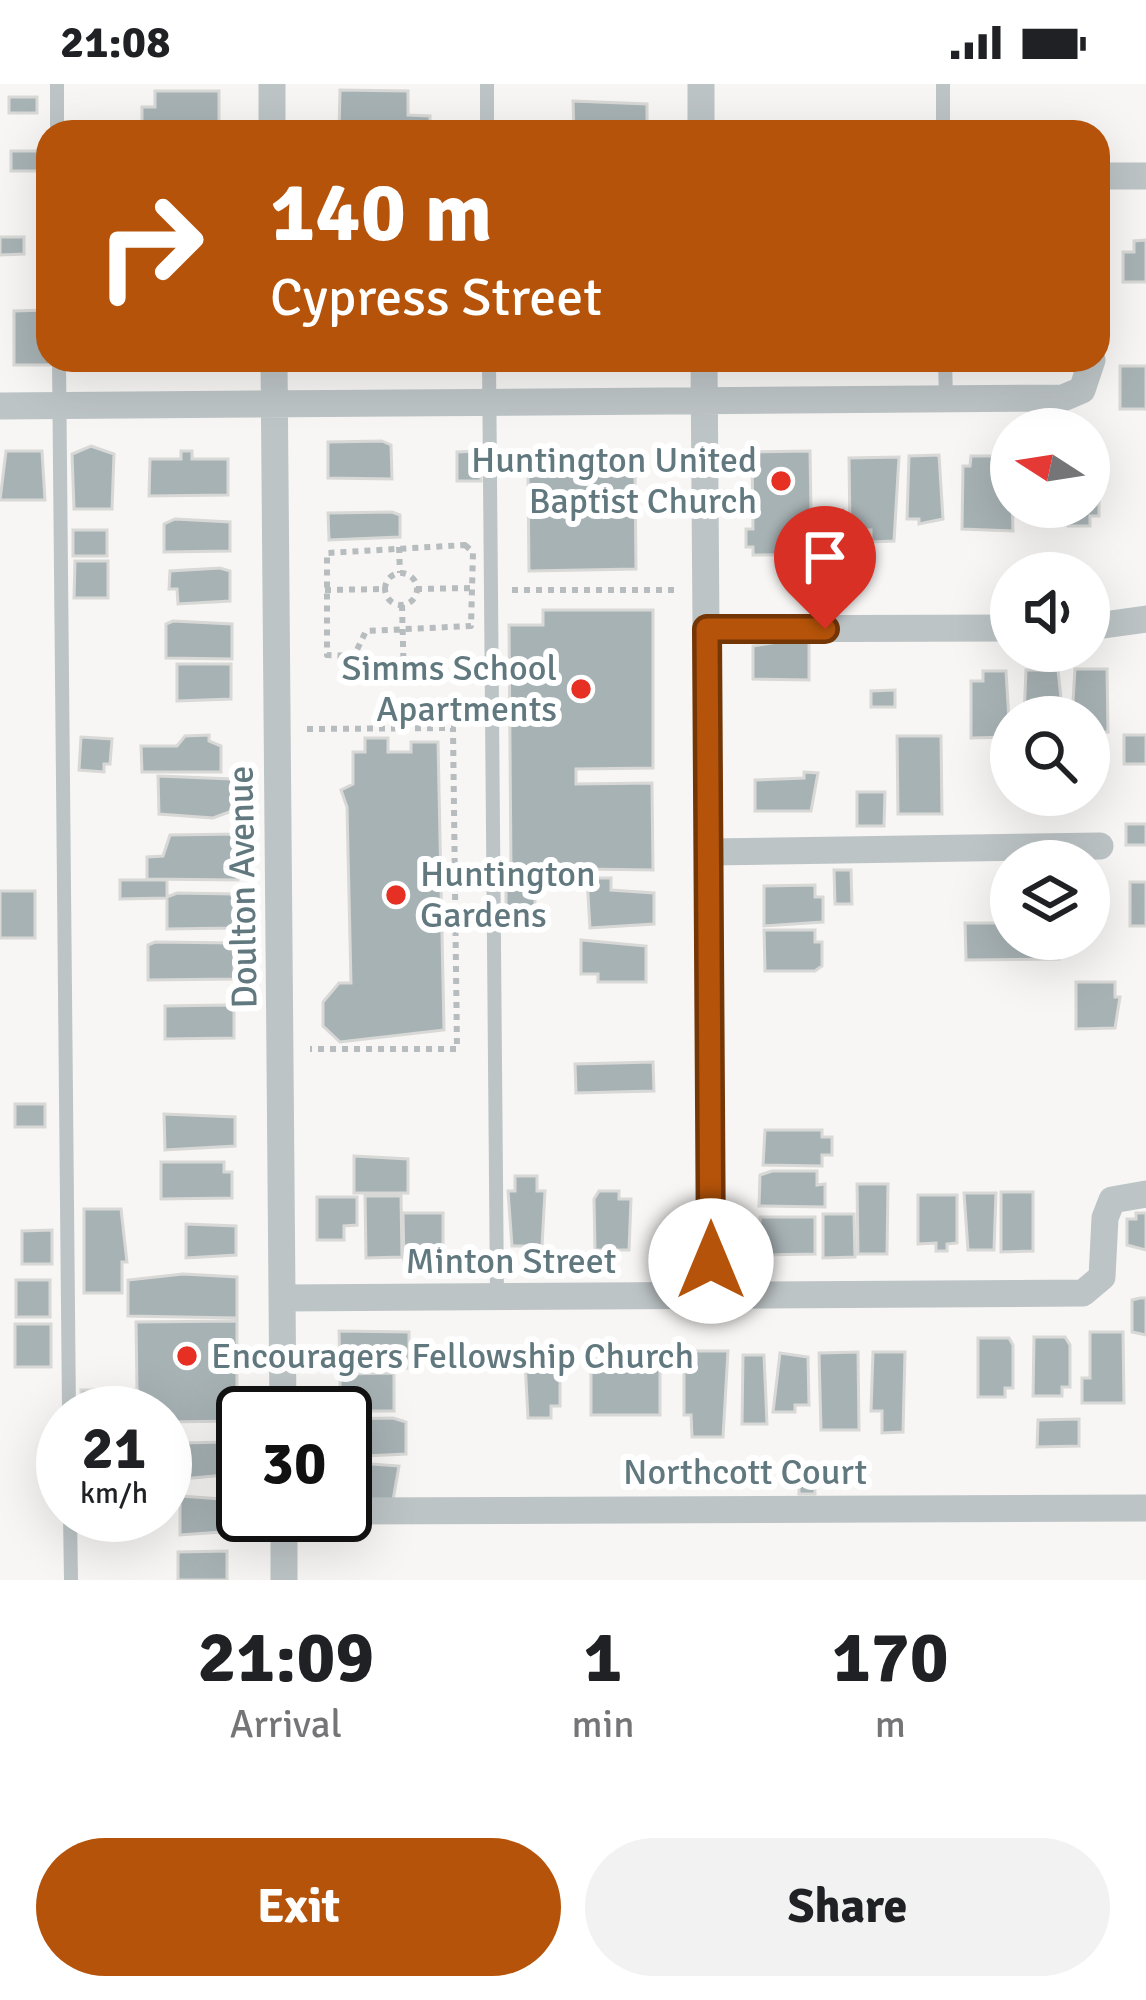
<!DOCTYPE html>
<html lang="en">
<head>
<meta charset="utf-8">
<style>
	body { margin:0; font-family:Signika,sans-serif; background:#f2f2f2; color:#202124; height:100vh; display:flex; flex-direction:column; font-size:45px; white-space:nowrap }
	* { box-sizing:border-box; margin:0 }
	p { font-size:39px; color:#757577 }
	.icon { flex:none; width:66px; height:66px; fill:none; stroke:currentColor; stroke-width:2; stroke-linecap:round; stroke-linejoin:round }
	.map { position:relative; height:1496px; overflow:hidden }
	.panel { display:flex; flex-direction:column; background:#fff; flex:1 }
	.panel>* { flex:none }
	.banner { position:absolute; left:36px; top:36px; width:1074px; height:252px; border-radius:36px; box-shadow:0 12px 48px #0002; background:#b45309; color:#fff; overflow:hidden }
	.needle { width:78px; rotate:282deg }
	.buttons { position:absolute; left:990px; top:324px; display:grid; gap:24px }
	.buttons a { display:grid; place-items:center; width:120px; height:120px; border-radius:50%; background:#fff; box-shadow:0 12px 48px #0002; font-size:60px }
	.speed { position:absolute; left:36px; top:1302px; display:flex; gap:24px; font-size:60px; font-weight:700; text-align:center }
	.speed>* { display:grid; place-content:center; width:156px; height:156px; border-radius:50%; background:#fff; box-shadow:0 12px 48px #0002; line-height:1 }
	.speed small { font-size:30px; font-weight:400 }
	.speed .limit { border:6px solid #111; border-radius:18px; background:#fff; color:#111 }
	.pin { position:absolute; display:grid; place-items:center; width:102px; height:102px; color:#fff; margin:-123px -51px; border-radius:50% 50% 50% 0; rotate:-45deg; box-shadow:0 0 12px #0007 }
	.pin .icon { rotate:45deg }
	.me { position:absolute; width:132px; margin:-66px; rotate:0deg; stroke-linejoin:round; filter:drop-shadow(0 0 9px #0008) }
	.turn { display:flex; align-items:center; gap:42px; height:252px; padding:0 36px; font-size:54px }
	.turn .icon { width:156px; height:156px; stroke-width:2.5 }
	.turn b { display:block; font-size:84px; line-height:102px }
	.eta { display:flex; justify-content:space-evenly; align-items:center; height:204px; text-align:center }
	.eta b { font-size:72px; font-weight:700; line-height:84px }
	.action { display:flex; gap:24px; margin-top:auto; padding:24px 36px }
	.action a { flex:1; height:138px; border-radius:72px; background:#b45309; color:#fff; font-size:48px; font-weight:700; line-height:138px; text-align:center }
	.action a+a { background:#f2f2f2; color:#202124 }
	.status { display:flex; justify-content:space-between; align-items:center; height:84px; padding:0 60px; background:#fff; direction:ltr }
	.status svg { height:33px; fill:currentColor }
	.map>svg:first-child { display:block }
	.building { fill:#a7b2b5; stroke:#d8d8d6; stroke-width:3 }
	.lines { fill:none; stroke-linecap:round; stroke-linejoin:round }
	.path { stroke:#b7bcbe; stroke-width:6; stroke-dasharray:6 6; stroke-linecap:butt }
	.service { stroke:#bdc4c6; stroke-width:14 }
	.minor { stroke:#bdc4c6; stroke-width:27 }
	.route-casing { stroke:#753606; stroke-width:30 }
	.route { stroke:#b45309; stroke-width:21 }
	.poi-dot { fill:#e73024; stroke:#fff; stroke-width:4.5 }
	.labels { text-anchor:middle; dominant-baseline:central; stroke-width:12; stroke-linejoin:round; paint-order:stroke }
	.poi-label { font-size:36px; fill:#61787f; stroke:#fff; text-anchor:end }
	.street-label { font-size:36px; fill:#61787f; stroke:#fff }
</style>
</head>
<body>
<div class="status"><b>21:08</b><svg viewBox="0 0 49 12"><path d="M0 12V9h3v3zM5 12V6h3v6zM10 12V3h3v9zM15 12V0h3v12zM26 1h20v11H26zM47 4h2v5h-2z"/></svg></div>
<div class="map">
<svg width="1146" height="1496" viewBox="0 0 1146 1496">
	<rect width="100%" height="100%" fill="#f7f6f4"/>
	<path class="building" d="M340,6L408,7V31L430,32V48H339Z
		M155,7H219V48H142V23H155Z
		M9,13H37V29H9Z
		M573,17L647,20V48H574Z
		M11,67H43V87H11Z
		M0,153H24V170L0,171Z
		M1146,156V198H1123V168H1134V157Z
		M48,226L50,281H14V227Z
		M1120,282H1146V325H1120Z
		M382,357L391,361L392,395L328,394V358Z
		M91,362L114,370L112,425H74L72,370Z
		M6,367H42L45,416H0Z
		M181,367H192V375H228V411L149,412L150,375H181Z
		M480,367L481,397H457V368Z
		M810,367L811,427L843,426L844,470L753,471V463H746V445H753L752,368Z
		M939,371L943,435L919,440V435H907L909,372Z
		M971,372H996L995,383H1011L1013,447L962,445L963,382H970Z
		M899,373L894,457L871,458V446H850L849,374Z
		M635,390L636,485L529,487L528,392Z
		M1089,390H1099V432H1090V442H1068V432H1047V423H1089Z
		M392,428L400,431V453L329,456L328,429Z
		M175,435L230,438V467L164,468V440Z
		M73,446H107V472H73Z
		M75,477H108V514H74Z
		M220,484L230,487V517L178,520L177,505H169L170,487Z
		M543,526H653V684L576,685V700L652,699L653,786L511,784L509,541H543Z
		M173,537L232,540V575L166,574V540Z
		M809,553V596L753,595V562Z
		M177,580H231V615L177,617Z
		M1075,585H1107L1108,648H1089V633H1072Z
		M1026,586H1058L1063,633H1024Z
		M983,587H1006L1010,653L971,654V597H983Z
		M895,606V623H871V607Z
		M209,651V657L221,662V688H142L141,662H177L185,652Z
		M1124,651H1146V680H1124Z
		M897,652H941L942,730H898Z
		M81,653L112,655L110,680H104V688L79,686Z
		M365,654H388V668H411V658H438L444,946L340,958L323,942V918L339,899H351L347,723L341,706L353,700V668H365Z
		M804,688L818,689L811,727H755V696L804,694Z
		M158,692L232,695V727L213,734L159,730Z
		M857,708H885L884,742H857Z
		M1126,740H1146V761H1126Z
		M237,750L238,796L147,795V773L163,772L170,751Z
		M834,786H851L852,820H835Z
		M587,794H611V806L654,809V840L590,844Z
		M120,796H167V814L120,815Z
		M535,796V823H506V797Z
		M1130,798H1146V842H1130Z
		M815,801V813H823V838L764,842V802Z
		M0,807H35V854H0Z
		M177,809L235,810V844L167,845V813Z
		M1003,823H1011V855H1059V875L966,876L965,839H997Z
		M764,846H815V858H822V882L815,887H765Z
		M581,856L646,862V898H598V890H581Z
		M155,858L234,859V895L148,896V861Z
		M1076,898H1115V913H1120L1115,944L1076,945Z
		M226,921L234,923V954L165,955V922Z
		M653,978L654,1007L576,1009L575,980Z
		M15,1020H45V1043H15Z
		M164,1030L235,1033V1062L165,1066Z
		M765,1046H822V1053H832V1071H822V1082L763,1081Z
		M354,1072L408,1075V1109H354Z
		M161,1078H224V1088H232V1114L161,1115Z
		M772,1087H817V1101L825,1100V1123L759,1122L760,1091Z
		M515,1092H537V1107H545L542,1162H512L508,1107H515Z
		M857,1100H888L887,1170H858Z
		M599,1107H619V1115H631L629,1166H595L594,1115Z
		M1001,1108H1033V1167L1001,1168Z
		M964,1109H996L994,1166H968Z
		M918,1111H957V1159L947,1160V1167H936V1159L918,1160Z
		M365,1112H401L402,1173L366,1174Z
		M317,1113H357V1141L344,1142V1156H317Z
		M84,1125H121L127,1178H122V1209H84Z
		M403,1129H443V1176H404Z
		M1136,1129H1146V1166L1127,1161V1135H1136Z
		M823,1130H854L855,1173L823,1174Z
		M760,1133H815V1170L760,1171Z
		M186,1140L236,1142V1171L186,1174Z
		M52,1146V1180H22V1147Z
		M183,1190L237,1193V1234L128,1232V1196Z
		M16,1196H50V1233H16Z
		M1140,1214H1146V1251L1132,1248V1216Z
		M237,1237V1337L165,1338V1329H82L81,1306H137L136,1238Z
		M15,1240H51V1283H15Z
		M339,1247L409,1248V1284L340,1286Z
		M1090,1248H1123L1124,1319H1082V1294H1090Z
		M1034,1253H1065L1070,1261V1303H1062V1312H1033Z
		M978,1254H1009L1013,1261V1304H1005V1313H978Z
		M684,1267H728L723,1353H692L691,1331H684Z
		M858,1268L859,1346H821L819,1269Z
		M873,1268H905L903,1348L882,1349V1327H871Z
		M780,1269L808,1273L809,1321H795V1328H773Z
		M743,1271H764L767,1340H742Z
		M621,1272L622,1283H628V1272H660V1331H591V1273Z
		M525,1278H560V1322H551V1334H528Z
		M394,1289V1327H340V1290Z
		M393,1334L406,1338V1370L345,1373V1335Z
		M1079,1335V1362L1037,1363L1038,1336Z
		M227,1358L237,1362V1390L181,1395V1359Z
		M345,1378L399,1382L393,1416H345Z
		M799,1380H814L815,1410H799Z
		M180,1412L235,1416L236,1447L180,1451Z
		M227,1467V1496H178V1468Z"/>
	<g class="lines">
		<path class="path" d="M465,461L473,468L471,542L366,547L354,572L327,571V469Z
			M399,463L400,489
			M385 505a16 16 0 1 1 32 0a16 16 0 1 1-32 0Z
			M416,505L473,504
			M325,506L385,505
			M512,506H677
			M402,521L404,599
			M307,645L453,644L457,965H310"/>
		<path class="service" d="M57,0V48
			M487,0V48
			M943,0V48
			M59,276L69,1329
			M489,276L497,1213
			M945,276L946,315
			M70,1431L71,1496"/>
		<path class="minor" d="M272,0V48
			M701,0V48
			M1098,92H1146
			M274,276L283,1329
			M704,276L711,1212
			M0,322L1063,314L1082,306L1092,276
			M1089,543L1146,535
			M707,545L1011,544
			M708,768L1100,762
			M283,1214L1083,1209L1102,1193L1105,1134L1112,1116L1146,1110
			M345,1427L1146,1424
			M284,1431V1496"/>
	</g>
	<g class="lines">
		<g class="route-casing">
			<path id="route" d="M711,1177L707,545H825"/>
		</g>
		<use href="#route" class="route"/>
	</g>
	<g class="poi-dot">
		<circle cx="781" cy="397" r="12"/>
		<circle cx="581" cy="605" r="12"/>
		<circle cx="396" cy="811" r="12"/>
		<circle cx="187" cy="1272" r="12"/>
	</g>
	<g class="labels">
		<g class="poi-label">
			<text x="757" y="376">Huntington United<tspan x="757" dy="41">Baptist Church</tspan></text>
			<text x="557" y="584">Simms School<tspan x="557" dy="41">Apartments</tspan></text>
			<text x="420" y="790" text-anchor="start">Huntington<tspan x="420" dy="41">Gardens</tspan></text>
			<text x="211" y="1272" text-anchor="start">Encouragers Fellowship Church</text>
		</g>
		<g class="street-label">
			<text transform="translate(243 803) rotate(-91)">Doulton Avenue</text>
			<text x="511" y="1177">Minton Street</text>
			<text x="745" y="1388">Northcott Court</text>
		</g>
	</g>
</svg>
<div class="buttons">
<a><svg class="needle" viewBox="-14 -14 28 28"><path d="M0-13l5 13h-10z" fill="#e53935"/><path d="M0 13l5-13h-10z" fill="#757577"/></svg></a>
<a><svg class="icon" aria-label="sound" viewBox="0 0 24 24"><path d="M4 9h4l5-4v14l-5-4H4zM17 9q2 3 0 6"/></svg></a>
<a><svg class="icon" aria-label="search" viewBox="0 0 24 24"><circle cx="10" cy="10" r="6"/><path d="M15 15l6 6"/></svg></a>
<a><svg class="icon" aria-label="layers" viewBox="0 0 24 24"><path d="M12 4l9 5-9 5-9-5zM3 14l9 5 9-5"/></svg></a>
</div>
<div class="speed"><div>21<small>km/h</small></div><div class="limit">30</div></div>
<div class="pin" style="left:825px;top:545px;background:#d93025"><svg class="icon" aria-label="arrive" viewBox="0 0 24 24"><path d="M6 21V4h12l-3 4 3 4H6"/></svg></div>
<svg class="me" style="left:711px;top:1177px" viewBox="-20 -20 40 40"><circle r="19" fill="#fff"/><path d="M0-13L10 11 0 6-10 11z" fill="#b45309"/></svg>
<div class="banner">
<div class="turn"><svg class="icon" aria-label="right" viewBox="0 0 24 24"><path d="M7 20v-9h11M14 6l5 5-5 5"/></svg><div><b>140 m</b>Cypress Street</div></div>
</div>
</div>
<section class="panel">
<div class="eta">
<div><b>21:09</b><p>Arrival</p></div>
<div><b>1</b><p>min</p></div>
<div><b>170</b><p>m</p></div>
</div>
<div class="action"><a>Exit</a><a>Share</a></div>
</section>
</body>
</html>
